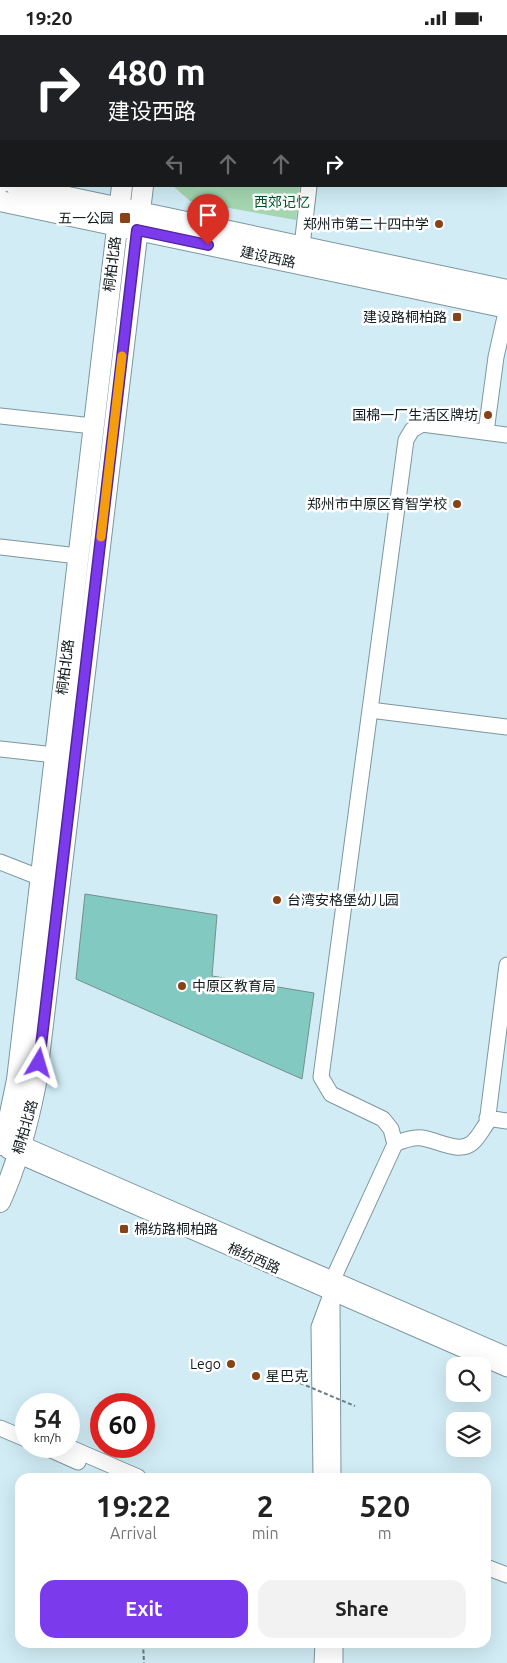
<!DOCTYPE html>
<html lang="en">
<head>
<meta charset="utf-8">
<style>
	body { margin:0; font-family:Ubuntu,"Noto Sans SC",sans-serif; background:#f2f2f2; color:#222; height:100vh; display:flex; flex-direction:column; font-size:19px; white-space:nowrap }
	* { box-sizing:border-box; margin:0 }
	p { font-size:16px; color:#767676 }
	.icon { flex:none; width:28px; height:28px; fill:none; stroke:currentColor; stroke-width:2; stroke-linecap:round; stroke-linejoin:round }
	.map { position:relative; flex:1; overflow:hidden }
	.drawer { position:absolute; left:15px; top:1438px; width:476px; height:175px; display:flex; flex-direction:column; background:#fff; border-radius:15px; box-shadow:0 5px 20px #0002 }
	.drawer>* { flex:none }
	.banner { position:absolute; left:0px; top:0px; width:508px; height:152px; box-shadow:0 5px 20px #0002; background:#202124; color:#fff; overflow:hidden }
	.controls { position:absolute; left:446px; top:1322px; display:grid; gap:10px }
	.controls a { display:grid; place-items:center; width:45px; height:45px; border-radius:10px; background:#fff; box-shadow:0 5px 20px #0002; font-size:25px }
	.speed { position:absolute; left:15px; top:1358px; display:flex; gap:10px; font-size:25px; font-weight:700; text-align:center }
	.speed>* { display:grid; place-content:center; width:65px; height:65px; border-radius:50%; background:#fff; box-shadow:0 5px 20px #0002; line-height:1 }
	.speed small { font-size:12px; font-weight:400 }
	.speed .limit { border:8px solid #d22; background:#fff; color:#111 }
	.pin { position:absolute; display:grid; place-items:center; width:42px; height:42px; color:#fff; margin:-51px -21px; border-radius:50% 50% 50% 0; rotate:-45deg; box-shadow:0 0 5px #0007 }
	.pin .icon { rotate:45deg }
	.me { position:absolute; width:55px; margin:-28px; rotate:7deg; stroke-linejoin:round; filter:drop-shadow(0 0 4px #0008) }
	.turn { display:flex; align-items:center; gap:18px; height:105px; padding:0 25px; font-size:22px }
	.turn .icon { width:65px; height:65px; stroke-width:2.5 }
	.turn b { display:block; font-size:35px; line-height:42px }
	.lanes { display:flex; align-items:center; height:48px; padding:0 25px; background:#0003; justify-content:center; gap:25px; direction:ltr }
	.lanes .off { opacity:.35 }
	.eta { display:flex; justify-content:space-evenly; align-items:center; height:85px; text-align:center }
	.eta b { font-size:30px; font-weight:700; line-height:35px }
	.button { display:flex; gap:10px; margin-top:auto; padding:10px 25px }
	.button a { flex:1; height:58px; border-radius:15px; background:#7c3aed; color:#fff; font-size:20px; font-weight:700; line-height:58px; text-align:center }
	.button a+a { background:#f2f2f2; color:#222 }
	.status { display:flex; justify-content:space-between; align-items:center; height:35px; padding:0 25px; background:#fff; direction:ltr }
	.status svg { height:14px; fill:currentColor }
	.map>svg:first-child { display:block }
	.green { fill:#a5d6b1 }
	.building { fill:#82cac1; stroke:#758f8c }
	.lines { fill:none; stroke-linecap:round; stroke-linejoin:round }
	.minor-casing { stroke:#7d969e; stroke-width:17 }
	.major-casing { stroke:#7d969e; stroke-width:22 }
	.path { stroke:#6a7b81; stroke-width:2; stroke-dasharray:4 2.5; stroke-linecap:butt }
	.minor { stroke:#fff; stroke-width:15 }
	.major { stroke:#fff; stroke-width:20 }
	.path-bridge { stroke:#6a7b81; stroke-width:2; stroke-dasharray:4 2.5; stroke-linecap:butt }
	.route-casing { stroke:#51269a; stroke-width:12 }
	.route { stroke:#7c3aed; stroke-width:9 }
	.slow { stroke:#f59e0b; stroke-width:9 }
	.poi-dot { fill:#874315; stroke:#fff; stroke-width:2 }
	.labels { text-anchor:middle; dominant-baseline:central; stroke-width:5; stroke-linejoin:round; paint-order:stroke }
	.park-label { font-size:14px; fill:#005529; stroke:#fff }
	.poi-label { font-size:14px; fill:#131c1f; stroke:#fff; text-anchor:end }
	.street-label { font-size:14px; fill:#131c1f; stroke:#fff }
</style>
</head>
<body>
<div class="status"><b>19:20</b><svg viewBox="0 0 49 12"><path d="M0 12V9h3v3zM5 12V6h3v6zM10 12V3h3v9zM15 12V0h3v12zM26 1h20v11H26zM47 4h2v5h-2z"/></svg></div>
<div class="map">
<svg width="507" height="1628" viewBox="0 0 507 1628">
	<rect width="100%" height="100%" fill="#d1ecf5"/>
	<path class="green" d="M173,151H300L296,185L190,166Z"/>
	<path class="building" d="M85,859L217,880L212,941L314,958L302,1044L76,944Z"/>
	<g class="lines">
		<g class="minor-casing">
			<path id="minor" d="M326,1V0
				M302,211L309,151
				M0,381L93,391
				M486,397L496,322L507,273
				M0,512L78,521
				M370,675L507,692
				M0,714L55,720
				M0,827L41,843
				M487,1083L507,1086
				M13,1105L507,1320
				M395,1109C404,1105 412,1102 422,1103C437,1105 459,1119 472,1108C478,1103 482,1095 487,1088L507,930
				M8,1116L507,1334
				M333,1244L395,1109L391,1094L383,1084L331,1059L321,1042L406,405L412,395L422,389L507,400
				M332,1269L333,1442
				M0,1393L26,1404
				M42,1411L78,1427
				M66,1411L138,1442
				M321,1442L319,1292L332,1257
				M486,1532L507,1540
				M322,1628L323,1608
				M335,1628V1608"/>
		</g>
		<g class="major-casing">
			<path id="major" d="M141,1V0
				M161,1L162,0
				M0,148H1
				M16,151L507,255
				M0,166L507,273
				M0,1110L8,1088L17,1045L122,151
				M0,1167C17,1130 28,1089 36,1048L143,151"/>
		</g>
		<path class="path" d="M143,1608L144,1628"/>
		<use href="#minor" class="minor"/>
		<use href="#major" class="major"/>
		<path class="path-bridge" d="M276,1338L355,1371"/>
	</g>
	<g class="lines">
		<g class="route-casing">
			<path id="route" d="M39,1028L137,195L208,210"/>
		</g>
		<use href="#route" class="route"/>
		<path class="slow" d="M101,502L122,321"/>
	</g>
	<g class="poi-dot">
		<rect x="119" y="177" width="12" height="12" rx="2.5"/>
		<circle cx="439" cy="189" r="5"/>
		<rect x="452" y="277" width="10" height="10" rx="2.5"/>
		<circle cx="488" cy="380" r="5"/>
		<circle cx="457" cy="469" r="5"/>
		<circle cx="277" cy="865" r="5"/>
		<circle cx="182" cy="951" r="5"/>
		<rect x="119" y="1189" width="10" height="10" rx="2.5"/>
		<circle cx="231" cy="1329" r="5"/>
		<circle cx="256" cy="1341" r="5"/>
	</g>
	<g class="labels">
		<g class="park-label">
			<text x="282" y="167">西郊记忆</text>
		</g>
		<g class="poi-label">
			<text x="114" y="183">五一公园</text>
			<text x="429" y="189">郑州市第二十四中学</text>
			<text x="447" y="282">建设路桐柏路</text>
			<text x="478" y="380">国棉一厂生活区牌坊</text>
			<text x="447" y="469">郑州市中原区育智学校</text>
			<text x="287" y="865" text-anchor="start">台湾安格堡幼儿园</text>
			<text x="192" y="951" text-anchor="start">中原区教育局</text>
			<text x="134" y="1194" text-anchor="start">棉纺路桐柏路</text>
			<text x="221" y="1329">Lego</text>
			<text x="266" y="1341" text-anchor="start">星巴克</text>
		</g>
		<g class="street-label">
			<text transform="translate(268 222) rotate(12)">建设西路</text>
			<text transform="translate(112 229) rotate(-83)">桐柏北路</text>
			<text transform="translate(65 632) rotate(-83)">桐柏北路</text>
			<text transform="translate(25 1092) rotate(-74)">桐柏北路</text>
			<text transform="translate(254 1223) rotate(24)">棉纺西路</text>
		</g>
	</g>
</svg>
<div class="controls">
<a><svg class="icon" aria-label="search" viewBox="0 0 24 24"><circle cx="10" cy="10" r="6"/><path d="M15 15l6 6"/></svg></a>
<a><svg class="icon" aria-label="layers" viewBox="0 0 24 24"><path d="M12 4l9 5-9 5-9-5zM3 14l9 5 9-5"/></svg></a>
</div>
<div class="speed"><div>54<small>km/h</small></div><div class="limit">60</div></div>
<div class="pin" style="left:208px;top:210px;background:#d93025"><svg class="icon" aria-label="arrive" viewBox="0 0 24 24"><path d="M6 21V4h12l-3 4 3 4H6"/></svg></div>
<svg class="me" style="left:39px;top:1028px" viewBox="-20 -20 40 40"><path d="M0-17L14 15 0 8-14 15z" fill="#7c3aed" stroke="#fff" stroke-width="4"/></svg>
<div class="banner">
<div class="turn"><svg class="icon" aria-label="right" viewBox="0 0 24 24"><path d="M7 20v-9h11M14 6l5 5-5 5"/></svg><div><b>480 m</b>建设西路</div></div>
<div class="lanes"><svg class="icon off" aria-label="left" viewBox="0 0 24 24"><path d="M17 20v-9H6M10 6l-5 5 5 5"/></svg><svg class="icon off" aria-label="ahead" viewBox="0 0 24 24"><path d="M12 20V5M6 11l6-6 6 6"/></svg><svg class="icon off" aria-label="ahead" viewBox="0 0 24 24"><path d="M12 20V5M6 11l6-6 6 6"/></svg><svg class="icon" aria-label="right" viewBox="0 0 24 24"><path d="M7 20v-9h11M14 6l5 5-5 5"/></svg></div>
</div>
<section class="drawer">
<div class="eta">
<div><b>19:22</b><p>Arrival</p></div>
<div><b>2</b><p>min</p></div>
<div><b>520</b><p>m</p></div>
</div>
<div class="button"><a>Exit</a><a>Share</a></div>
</section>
</div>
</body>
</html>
